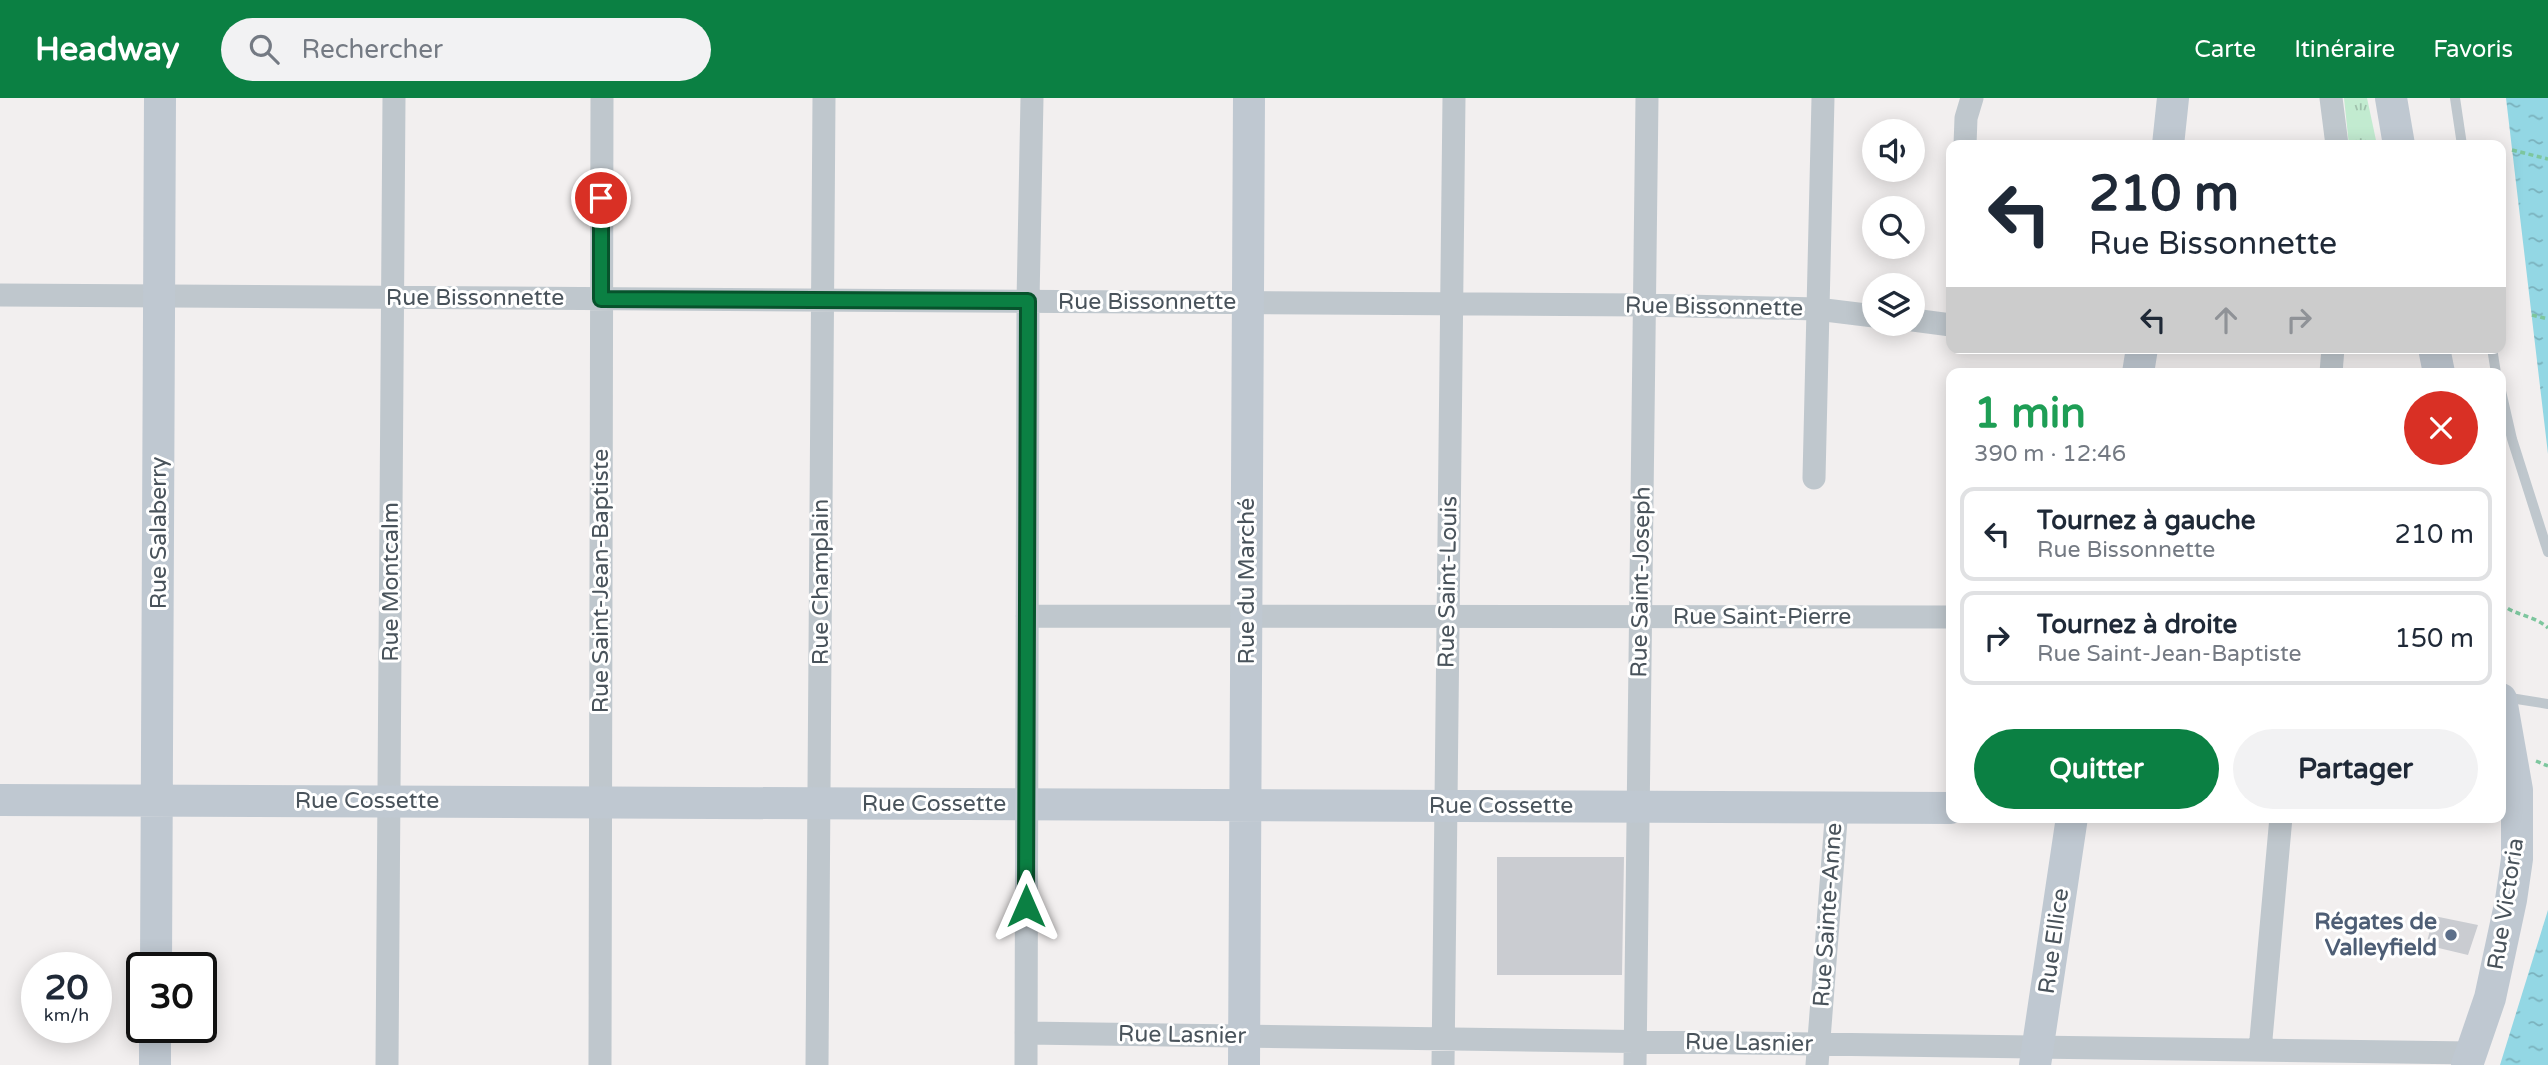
<!DOCTYPE html>
<html lang="fr">
<head>
<meta charset="utf-8">
<style>
	body { margin:0; font-family:"Varela Round",sans-serif; background:#f2f2f3; color:#1f2937; height:100vh; display:flex; flex-direction:column; font-size:26px; white-space:nowrap }
	* { box-sizing:border-box; margin:0 }
	p { font-size:23px; color:#747a83 }
	.icon { flex:none; width:38px; height:38px; fill:none; stroke:currentColor; stroke-width:2; stroke-linecap:round; stroke-linejoin:round }
	.map { position:relative; flex:1; overflow:hidden }
	.drawer { position:absolute; left:1946px; top:270px; width:560px; height:455px; display:flex; flex-direction:column; background:#fff; border-radius:14px; box-shadow:0 4px 18px #0003 }
	.drawer>* { flex:none }
	.top-card { position:absolute; left:1946px; top:42px; width:560px; height:214px; border-radius:14px; box-shadow:0 4px 18px #0003; background:#fff; color:#1f2937; overflow:hidden }
	.controls { position:absolute; left:1862px; top:21px; display:grid; gap:14px }
	.controls a { display:grid; place-items:center; width:63px; height:63px; border-radius:50%; background:#fff; box-shadow:0 4px 18px #0003; font-size:35px }
	.speed { position:absolute; left:21px; top:854px; display:flex; gap:14px; font-size:35px; font-weight:700; text-align:center }
	.speed>* { display:grid; place-content:center; width:91px; height:91px; border-radius:50%; background:#fff; box-shadow:0 4px 18px #0003; line-height:1 }
	.speed small { font-size:18px; font-weight:400 }
	.speed .limit { border:4px solid #111; border-radius:10px; background:#fff; color:#111 }
	.pin { position:absolute; display:grid; place-items:center; width:60px; height:60px; color:#fff; margin:-30px; border:4px solid #fff; border-radius:50%; box-shadow:0 2px 7px #0007 }
	.me { position:absolute; width:77px; margin:-38px; rotate:0deg; stroke-linejoin:round; filter:drop-shadow(0 0 5px #0008) }
	.turn { display:flex; align-items:center; gap:24px; height:147px; padding:0 28px; font-size:32px }
	.turn .icon { width:91px; height:91px; stroke-width:2.5 }
	.turn b { display:block; font-size:49px; line-height:60px }
	.lanes { display:flex; align-items:center; height:66px; padding:0 28px; background:#0003; justify-content:center; gap:35px; direction:ltr }
	.lanes .off { opacity:.35 }
	.round { display:grid; place-items:center; flex:none; width:74px; height:74px; border-radius:37px; background:#f2f2f3 }
	.head { display:flex; align-items:center; justify-content:space-between; height:119px; padding:0 28px }
	h1 { font-size:42px; font-weight:800; line-height:52px; color:#1e9e55 }
	.button { display:flex; gap:14px; margin-top:auto; padding:14px 28px }
	.button a { flex:1; height:80px; border-radius:42px; background:#0b8043; color:#fff; font-size:28px; font-weight:800; line-height:80px; text-align:center }
	.button a+a { background:#f2f2f3; color:#1f2937 }
	ul { padding:0; list-style:none }
	li { display:flex; align-items:center; gap:21px; height:94px; margin:0 14px 10px; padding:0 14px; border:4px solid #e0e1e3; border-radius:14px }
	li div { flex:1 }
	li b { display:block; font-size:26px }
	li em { font-style:normal }
	header { display:flex; align-items:center; gap:42px; box-sizing:border-box; height:98px; padding:0 35px; background:#0b8043; color:#fff }
	header strong { font-size:33px }
	nav { display:flex; gap:38px; margin-inline-start:auto; font-size:24px }
	.search { width:490px; height:63px; background:#f2f2f3; display:flex; align-items:center; gap:18px; box-sizing:border-box; padding:0 24px; border-radius:38px; color:#747a83; font-size:26px }
	.map>svg:first-child { display:block }
	.park { fill:url(#park-tufts) }
	.water { fill:url(#water-ripples) }
	.building { fill:#caccd1 }
	.lines { fill:none; stroke-linecap:round; stroke-linejoin:round }
	.path { stroke:#7dc69e; stroke-width:3.5; stroke-dasharray:5 3.5; stroke-linecap:butt }
	.lane { stroke:#bfc7cd; stroke-width:10 }
	.street { stroke:#bfc7cd; stroke-width:23 }
	.secondary { stroke:#bfc8d1; stroke-width:32 }
	.route-casing { stroke:#07532c; stroke-width:18 }
	.route { stroke:#0b8043; stroke-width:12 }
	.service-dot { fill:#5c6f8a; stroke:#fff; stroke-width:2.5 }
	.labels { text-anchor:middle; dominant-baseline:central; stroke-width:6; stroke-linejoin:round; paint-order:stroke }
	.street-label { font-size:23px; fill:#49535b; stroke:#fff }
	.service-label { font-size:23px; font-weight:bold; fill:#4e5e75; stroke:#fff; text-anchor:end }
</style>
</head>
<body>
<header>
<strong>Headway</strong>
<div class="search"><svg class="icon" aria-label="search" viewBox="0 0 24 24"><circle cx="10" cy="10" r="6"/><path d="M15 15l6 6"/></svg>Rechercher</div>
<nav><a>Carte</a><a>Itinéraire</a><a>Favoris</a></nav>
</header>
<div class="map">
<svg width="2548" height="967" viewBox="0 0 2548 967">
	<defs>
		<pattern id="park-tufts" width="24" height="20" patternUnits="userSpaceOnUse" patternTransform="scale(1.75)"><rect width="24" height="20" fill="#c2ebd0"/><path d="M3 7l-1-3M5 7V3M7 7l1-3M15 17l-1-3M17 17v-4M19 17l1-3" fill="none" stroke="#a0c1ac"/></pattern>
		<pattern id="water-ripples" width="26" height="14" patternUnits="userSpaceOnUse" patternTransform="scale(1.75)"><rect width="26" height="14" fill="#93d7e4"/><path d="M2 4q2-2 4 0t4 0M15 11q2-2 4 0t4 0" fill="none" stroke="#7ab1bc"/></pattern>
	</defs>
	<rect width="100%" height="100%" fill="#f2efef"/>
	<path class="park" d="M2344,0H2367L2377,47H2349Z"/>
	<path class="water" d="M2506,0H2548V356Z
		M2548,812V967H2500Z"/>
	<path class="building" d="M1497,759H1624L1622,877H1497Z
		M2434,818L2478,827L2468,857L2426,847Z"/>
	<g class="lines">
		<path class="path" d="M2512,52L2548,61
			M2532,217L2548,221
			M2501,496L2504,508C2518,518 2535,518 2548,530
			M2536,663L2548,668"/>
		<path class="lane" d="M2455,0L2462,47
			M2492,250L2496,275
			M2501,293L2512,341L2548,454
			M2504,599L2548,606"/>
		<path class="street" d="M2331,0L2337,47
			M1965,47L1966,20L1972,0
			M0,197L1644,207L1817,211L1874,218
			M1913,222L1951,227
			M2331,275L2333,250
			M1814,380L1823,0
			M1027,518L1951,519
			M1026,935L2471,955
			M2260,952L2281,719
			M387,967L394,0
			M600,967L602,0
			M817,967L824,0
			M1026,967L1028,203L1032,0
			M1443,967L1454,0
			M1635,967L1647,0
			M1817,967L1837,709"/>
		<path class="secondary" d="M2391,0L2399,47
			M2168,47L2173,0
			M2434,250L2439,275
			M2138,275L2142,250
			M0,702L1951,710
			M156,870L160,0
			M155,967V929
			M1244,967L1249,0
			M2035,967L2072,719
			M2467,967L2490,900L2511,802L2517,761V692L2501,601"/>
	</g>
	<g class="lines">
		<g class="route-casing">
			<path id="route" d="M601,100V201L1028,203L1026,808"/>
		</g>
		<use href="#route" class="route"/>
	</g>
	<circle class="service-dot" cx="2451" cy="837" r="7"/>
	<g class="labels">
		<g class="street-label">
			<text x="475" y="200">Rue Bissonnette</text>
			<text x="1147" y="204">Rue Bissonnette</text>
			<text transform="translate(1714 209) rotate(1)">Rue Bissonnette</text>
			<text transform="translate(159 435) rotate(-90)">Rue Salaberry</text>
			<text transform="translate(601 483) rotate(-90)">Rue Saint-Jean-Baptiste</text>
			<text transform="translate(1247 483) rotate(-90)">Rue du Marché</text>
			<text transform="translate(391 484) rotate(-90)">Rue Montcalm</text>
			<text transform="translate(821 484) rotate(-90)">Rue Champlain</text>
			<text transform="translate(1448 484) rotate(-89)">Rue Saint-Louis</text>
			<text transform="translate(1641 484) rotate(-89)">Rue Saint-Joseph</text>
			<text x="1762" y="519">Rue Saint-Pierre</text>
			<text x="367" y="703">Rue Cossette</text>
			<text x="934" y="706">Rue Cossette</text>
			<text x="1501" y="708">Rue Cossette</text>
			<text transform="translate(2506 806) rotate(-81)">Rue Victoria</text>
			<text transform="translate(1828 817) rotate(-86)">Rue Sainte-Anne</text>
			<text transform="translate(2054 843) rotate(-82)">Rue Ellice</text>
			<text transform="translate(1182 937) rotate(1)">Rue Lasnier</text>
			<text transform="translate(1749 945) rotate(1)">Rue Lasnier</text>
		</g>
		<g class="service-label">
			<text x="2437" y="824">Régates de<tspan x="2437" dy="26">Valleyfield</tspan></text>
		</g>
	</g>
</svg>
<div class="controls">
<a><svg class="icon" aria-label="sound" viewBox="0 0 24 24"><path d="M4 9h4l5-4v14l-5-4H4zM17 9q2 3 0 6"/></svg></a>
<a><svg class="icon" aria-label="search" viewBox="0 0 24 24"><circle cx="10" cy="10" r="6"/><path d="M15 15l6 6"/></svg></a>
<a><svg class="icon" aria-label="layers" viewBox="0 0 24 24"><path d="M12 4l9 5-9 5-9-5zM3 14l9 5 9-5"/></svg></a>
</div>
<div class="speed"><div>20<small>km/h</small></div><div class="limit">30</div></div>
<div class="pin" style="left:601px;top:100px;background:#d93025"><svg class="icon" aria-label="arrive" viewBox="0 0 24 24"><path d="M6 21V4h12l-3 4 3 4H6"/></svg></div>
<svg class="me" style="left:1026px;top:808px" viewBox="-20 -20 40 40"><path d="M0-17L14 15 0 8-14 15z" fill="#0b8043" stroke="#fff" stroke-width="4"/></svg>
<div class="top-card">
<div class="turn"><svg class="icon" aria-label="left" viewBox="0 0 24 24"><path d="M17 20v-9H6M10 6l-5 5 5 5"/></svg><div><b>210 m</b>Rue Bissonnette</div></div>
<div class="lanes"><svg class="icon" aria-label="left" viewBox="0 0 24 24"><path d="M17 20v-9H6M10 6l-5 5 5 5"/></svg><svg class="icon off" aria-label="ahead" viewBox="0 0 24 24"><path d="M12 20V5M6 11l6-6 6 6"/></svg><svg class="icon off" aria-label="right" viewBox="0 0 24 24"><path d="M7 20v-9h11M14 6l5 5-5 5"/></svg></div>
</div>
<section class="drawer">
<div class="head"><div><h1>1 min</h1><p>390 m · 12:46</p></div><a class="round" style="background:#d93025;color:#fff"><svg class="icon" aria-label="close" viewBox="0 0 24 24"><path d="M6 6l12 12M18 6L6 18"/></svg></a></div>
<ul>
<li><svg class="icon" aria-label="left" viewBox="0 0 24 24"><path d="M17 20v-9H6M10 6l-5 5 5 5"/></svg><div><b>Tournez à gauche</b><p>Rue Bissonnette</p></div><em>210 m</em></li>
<li><svg class="icon" aria-label="right" viewBox="0 0 24 24"><path d="M7 20v-9h11M14 6l5 5-5 5"/></svg><div><b>Tournez à droite</b><p>Rue Saint-Jean-Baptiste</p></div><em>150 m</em></li>
</ul>
<div class="button"><a>Quitter</a><a>Partager</a></div>
</section>
</div>
</body>
</html>
